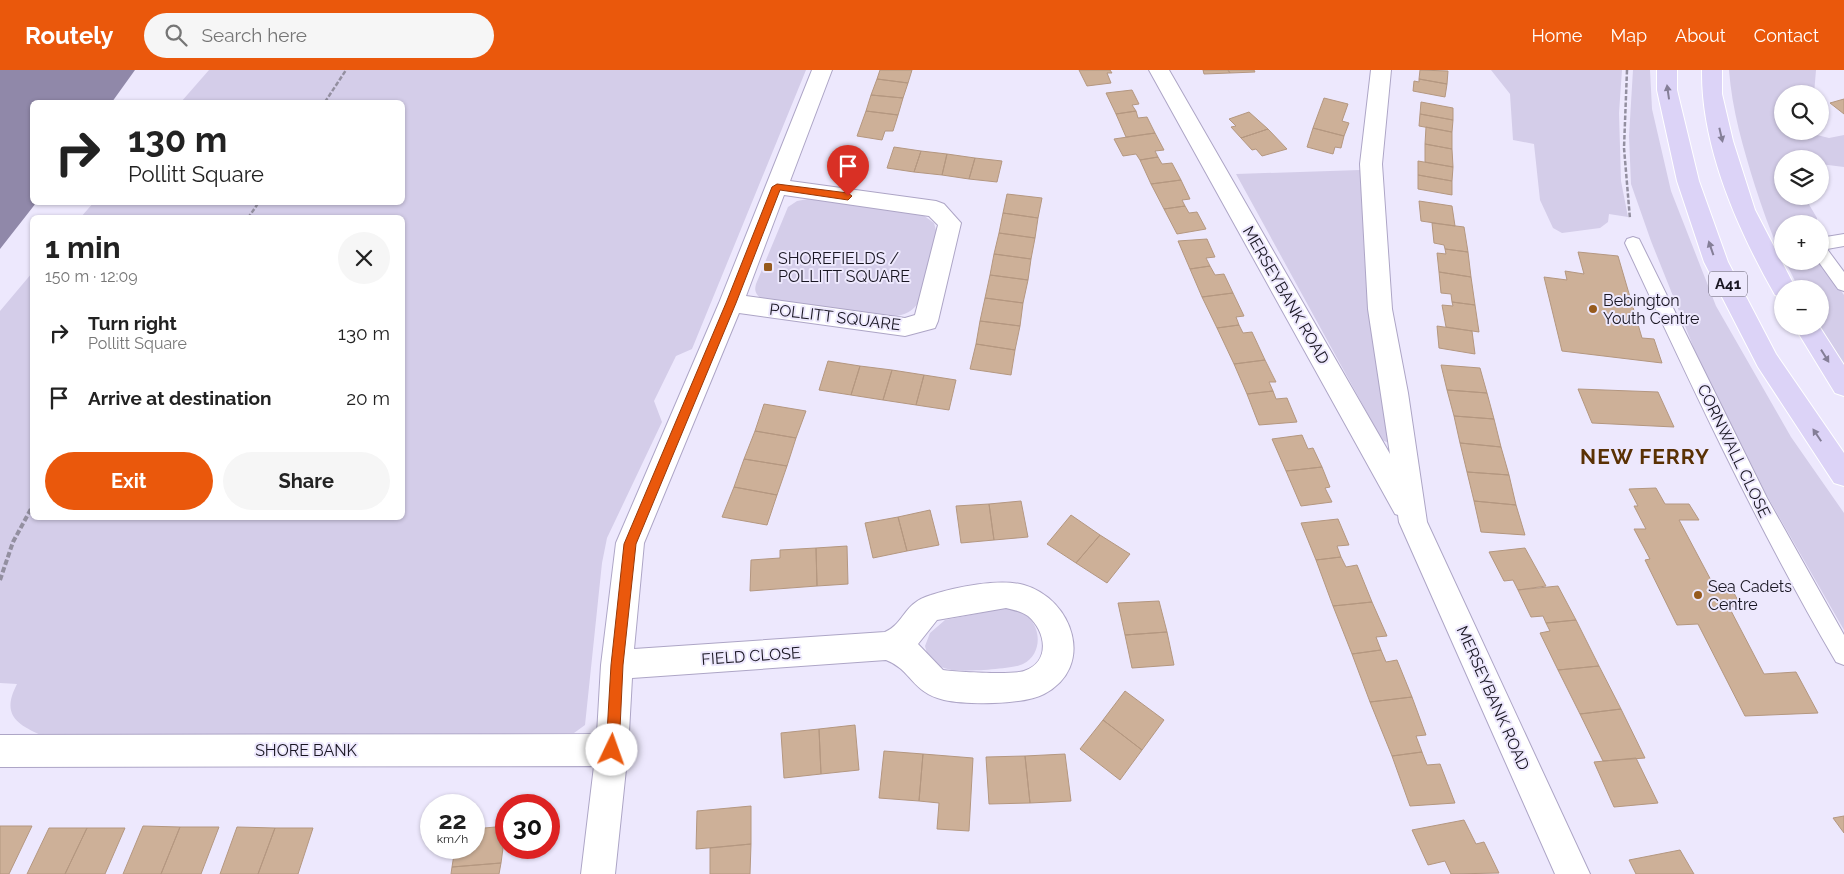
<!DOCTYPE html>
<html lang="en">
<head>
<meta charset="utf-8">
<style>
	body { margin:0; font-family:Raleway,sans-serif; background:#f6f6f6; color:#222; height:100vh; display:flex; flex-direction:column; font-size:19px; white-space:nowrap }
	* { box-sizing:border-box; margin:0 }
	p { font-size:16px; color:#767676 }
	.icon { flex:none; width:28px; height:28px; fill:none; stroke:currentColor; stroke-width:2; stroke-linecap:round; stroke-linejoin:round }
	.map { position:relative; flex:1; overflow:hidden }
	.drawer { position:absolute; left:30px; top:145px; width:375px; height:305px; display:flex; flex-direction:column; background:#fff; border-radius:8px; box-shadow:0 1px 4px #0004 }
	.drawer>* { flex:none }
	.top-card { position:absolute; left:30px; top:30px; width:375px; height:105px; border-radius:8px; box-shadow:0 1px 4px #0004; background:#fff; color:#222; overflow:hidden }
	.tools { position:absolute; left:1774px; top:15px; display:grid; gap:10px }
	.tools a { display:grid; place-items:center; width:55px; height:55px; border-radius:50%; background:#fff; box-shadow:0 1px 4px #0004; font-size:25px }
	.speed { position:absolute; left:420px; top:724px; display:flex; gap:10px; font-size:25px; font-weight:700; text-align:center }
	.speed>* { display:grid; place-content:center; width:65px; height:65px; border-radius:50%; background:#fff; box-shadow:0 1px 4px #0004; line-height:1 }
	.speed small { font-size:12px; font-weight:400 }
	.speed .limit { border:8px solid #d22; background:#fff; color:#111 }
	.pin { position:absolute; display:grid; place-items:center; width:42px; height:42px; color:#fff; margin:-51px -21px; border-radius:50% 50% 50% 0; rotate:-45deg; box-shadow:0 0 5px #0007 }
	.pin .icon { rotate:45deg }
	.me { position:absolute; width:55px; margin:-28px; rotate:3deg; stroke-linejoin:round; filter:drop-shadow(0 0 4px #0008) }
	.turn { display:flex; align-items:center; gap:18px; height:105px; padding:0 15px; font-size:22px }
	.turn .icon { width:65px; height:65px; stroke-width:2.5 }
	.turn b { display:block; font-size:35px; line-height:42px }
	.round { display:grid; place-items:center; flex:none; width:52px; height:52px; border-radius:26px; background:#f6f6f6 }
	.summary { display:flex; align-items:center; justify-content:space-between; height:85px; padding:0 15px }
	h1 { font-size:30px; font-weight:700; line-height:38px }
	.cta { display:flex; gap:10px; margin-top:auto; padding:10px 15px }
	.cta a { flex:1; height:58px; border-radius:30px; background:#ea580c; color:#fff; font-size:20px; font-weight:700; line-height:58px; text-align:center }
	.cta a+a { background:#f6f6f6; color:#222 }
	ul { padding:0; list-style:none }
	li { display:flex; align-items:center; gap:15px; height:65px; padding:0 15px }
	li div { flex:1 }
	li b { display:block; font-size:19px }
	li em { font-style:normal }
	header { display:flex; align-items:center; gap:30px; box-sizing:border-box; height:70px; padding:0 25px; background:#ea580c; color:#fff }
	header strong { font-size:24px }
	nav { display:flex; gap:28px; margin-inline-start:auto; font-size:18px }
	.search { width:350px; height:45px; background:#f6f6f6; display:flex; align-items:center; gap:12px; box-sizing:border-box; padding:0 18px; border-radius:28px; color:#767676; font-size:19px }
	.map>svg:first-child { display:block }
	.green { fill:#d4cde9 }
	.water { fill:#9088a9 }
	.building { fill:#cdb098; stroke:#b49780 }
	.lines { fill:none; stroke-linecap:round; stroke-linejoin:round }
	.service-casing { stroke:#ada5c6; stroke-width:2 }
	.minor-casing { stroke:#ada5c6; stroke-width:2 }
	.trunk-casing { stroke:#fff; stroke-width:2 }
	.path-far1 { stroke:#938fa0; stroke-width:2.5; stroke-dasharray:4.5 2; stroke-linecap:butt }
	.path { stroke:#938fa0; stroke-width:4; stroke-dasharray:5.5 2.5; stroke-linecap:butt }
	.service { fill:#fff; fill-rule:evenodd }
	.minor { fill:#fff; fill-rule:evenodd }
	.trunk { fill:#dcd3f7; fill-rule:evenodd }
	.oneway { fill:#847e97 }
	.route { fill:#ea580c; stroke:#983908 }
	.poi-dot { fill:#965a1d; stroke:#ede8fd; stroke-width:2 }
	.labels { text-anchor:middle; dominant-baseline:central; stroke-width:4; stroke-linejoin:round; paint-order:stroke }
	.shield { fill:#ede8fd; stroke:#595564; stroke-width:1 }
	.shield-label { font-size:15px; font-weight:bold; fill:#191622 }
	.poi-label { font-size:16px; fill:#191622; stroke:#ede8fd; text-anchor:start }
	.street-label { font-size:16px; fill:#191622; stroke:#ede8fd }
	.district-label { font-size:21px; font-weight:bold; letter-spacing:1px; fill:#5a3104; stroke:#ede8fd }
</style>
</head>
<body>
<header>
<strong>Routely</strong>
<div class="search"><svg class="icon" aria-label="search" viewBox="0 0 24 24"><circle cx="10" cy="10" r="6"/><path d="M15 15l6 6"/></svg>Search here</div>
<nav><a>Home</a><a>Map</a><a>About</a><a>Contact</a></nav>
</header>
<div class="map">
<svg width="1844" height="804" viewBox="0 0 1844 804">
	<rect width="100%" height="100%" fill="#ede8fd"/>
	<path class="green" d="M209,0H806L692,279L676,286L654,331L662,352L607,468L602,493L585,655L574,663L41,665C14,653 2,643 17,614L0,613V241L32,203V448H402V148L81,147L94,132H402V32H181Z
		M1491,0H1622L1619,43L1621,111L1628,147L1609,144L1608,152L1600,158L1562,163L1553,158L1540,130L1534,74L1513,70L1510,24Z
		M1633,0H1650L1652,39L1671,121L1716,236L1791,367L1844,443V560L1766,424L1697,286L1651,171L1631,114L1629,66Z
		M1729,0H1816L1814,24H1782V61H1812L1813,64L1829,68L1844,65V97L1820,94V89H1782V126H1804L1817,148V154H1782V187C1771,164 1763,140 1755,116C1743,77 1732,40 1729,0Z
		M1360,100L1365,195L1371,253L1391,374L1382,370L1236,104Z
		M808,129L923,145L934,153L937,164L920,230C914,241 905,245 892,247L762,229C756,225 754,221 756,214L788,137L797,131Z
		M1785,191H1820L1844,225V298L1818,256H1820V219H1799Z
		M1006,538C1012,539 1018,540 1024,544C1042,555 1043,584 1023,594C1014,599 961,602 951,600C947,599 941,597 937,595C929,590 927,584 925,576L930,563L945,550Z"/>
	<path class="water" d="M0,0H135L112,32H32V132L36,133L0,179Z"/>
	<path class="building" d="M880,0H912L908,13L877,9Z
		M1079,0H1110L1112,3H1107L1111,13L1087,16Z
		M1203,0H1228L1230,3L1204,4Z
		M1228,0H1254L1255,2L1230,3Z
		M1420,0L1448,1L1447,14L1419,9Z
		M877,9L908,13L903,28L871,25Z
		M1419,9L1447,14L1445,27L1413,21L1414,11L1419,12Z
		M1132,20L1139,34L1132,35L1136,41L1116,44L1106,23Z
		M871,25L903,28L898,45L866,41Z
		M1324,28L1348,34L1342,51L1349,53L1344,66L1313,58Z
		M1844,29V44L1830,33Z
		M1421,32L1453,38V50L1420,44Z
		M866,41L898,45L893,61H885L882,70L857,66Z
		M1136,41L1138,48L1147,47L1155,63L1126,67L1116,44Z
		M1249,42L1268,59L1241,68L1231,57L1236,56L1229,49Z
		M1420,44L1453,50L1452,62L1419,56Z
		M1426,57L1452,62V79L1425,74Z
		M1313,58L1344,66L1341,78L1335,77L1333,84L1307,77Z
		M1268,59L1287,79L1262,86L1256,79L1252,80L1241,68Z
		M1155,63L1164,80L1155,81L1158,87L1140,90L1136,84L1123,86L1114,69Z
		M1425,74L1452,79L1453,97L1425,92Z
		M894,77L921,81L914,102L887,98Z
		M921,81L947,84L942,105L914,102Z
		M947,84L975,88L969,109L942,105Z
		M1158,87L1162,94L1172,93L1181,110L1151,114L1140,90Z
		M975,88L1002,91L997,112L969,109Z
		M1418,91L1453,97L1452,111L1418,105Z
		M1418,105L1452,111V125L1418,119Z
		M1181,110L1190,129L1182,130L1185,136L1164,139L1151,114Z
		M1007,124L1042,128L1038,148L1003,143Z
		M1419,131L1452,136L1455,156L1421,151Z
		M1185,136L1189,143L1197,142L1206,159L1177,164L1164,139Z
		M1003,143L1038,148L1035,168L999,163Z
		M1432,153L1464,157L1468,182L1445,179L1444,175L1434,173Z
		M999,163L1035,168L1031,189L994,184Z
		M1207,169L1215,187L1206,188L1210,196L1190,199L1178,171Z
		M1445,179L1468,182L1471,207L1439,202L1437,183L1446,184Z
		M1578,182L1618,186L1642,268L1654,269L1662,293L1562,281L1544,207L1567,210L1565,201L1584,204Z
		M994,184L1031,189L1028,210L990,205Z
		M1210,196L1215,205L1224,204L1233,223L1202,227L1190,199Z
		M1439,202L1471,207L1475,235L1452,232L1451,224L1441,223Z
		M990,205L1028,210L1023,233L985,228Z
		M1233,223L1244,246L1236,247L1239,255L1217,258L1202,227Z
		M985,228L1023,233L1020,256L980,251Z
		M1452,232L1475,235L1479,262L1446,257L1442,235L1453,236Z
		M980,251L1020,256L1015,280L976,274Z
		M1239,255L1243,263L1252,262L1265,290L1234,294L1217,258Z
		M1437,256L1472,261L1475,284L1439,278Z
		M976,274L1015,280L1011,305L970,299Z
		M1265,290L1276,312H1269L1273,321L1247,324L1234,294Z
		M828,291L860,296L851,325L819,320Z
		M1441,295L1480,298L1487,323L1447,320Z
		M860,296L892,300L883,330L851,325Z
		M892,300L924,305L916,335L883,330Z
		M924,305L956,310L949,340L916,335Z
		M1578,319L1658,322L1674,357L1592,353Z
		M1447,320L1487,323L1494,349L1454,346Z
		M1273,321L1276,329L1287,328L1297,352L1259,355L1247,324Z
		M764,334L806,341L796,368L755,361Z
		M1454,346L1494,349L1501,377L1460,373Z
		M755,361L796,368L787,396L744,389Z
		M1302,365L1308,379L1313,378L1322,397L1286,401L1272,369Z
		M1460,373L1501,377L1509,405L1467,402Z
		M744,389L787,396L777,425L734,417Z
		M1322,397L1330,417L1325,418L1332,432L1301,436L1286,401Z
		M1467,402L1509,405L1516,435L1474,431Z
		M734,417L777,425L767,455L722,447Z
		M1656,418L1665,434H1689L1699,450H1679L1713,514H1729L1741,536L1729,537L1764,604L1796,602L1818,643L1745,646L1698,554L1677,555L1645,490L1650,489L1634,459H1646L1634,436H1638L1629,419Z
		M1021,431L1028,467L994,470L989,434Z
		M1474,431L1516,435L1525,465L1481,462Z
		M989,434L994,470L961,473L956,436Z
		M930,440L939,475L907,481L898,447Z
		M1071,445L1100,465L1076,493L1047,474Z
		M898,447L907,481L873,488L865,453Z
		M1338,449L1349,475L1337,476L1341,487L1316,490L1301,453Z
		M1100,465L1130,484L1107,513L1076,493Z
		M847,476L848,514L817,516L816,478Z
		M816,478L817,516L750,521L751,490L780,488V480Z
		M1525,478L1546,516L1518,520L1513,510L1504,511L1489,482Z
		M1341,487L1346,497L1357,495L1372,532L1333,536L1316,490Z
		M1558,516L1576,550L1546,553L1543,546L1531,547L1518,520Z
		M1159,531L1167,562L1125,565L1118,533Z
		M1372,532L1387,566L1376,567L1381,580L1352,584L1333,536Z
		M1576,550L1599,596L1558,600L1540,563L1550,561L1546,553Z
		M1167,562L1174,595L1132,598L1125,565Z
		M1381,580L1386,592L1397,590L1412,627L1370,632L1352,584Z
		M1599,596L1621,639L1580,644L1558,600Z
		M1125,621L1164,650L1142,680L1103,650Z
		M1412,627L1426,665L1416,666L1422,682L1392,686L1370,632Z
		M1621,639L1645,688L1603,691L1580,644Z
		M1103,650L1142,680L1120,710L1080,679Z
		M855,655L859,700L821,704L819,659Z
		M819,659L821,704L784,708L781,663Z
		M884,681L923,684L919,731L879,728Z
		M1422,682L1427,695L1440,694L1455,733L1410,736L1392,686Z
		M923,684L973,688L969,761L937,759L939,733L919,731Z
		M1065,684L1071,731L1030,733L1025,686Z
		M1025,686L1030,733L989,734L986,687Z
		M1636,688L1658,733L1614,737L1594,692Z
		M751,736V774L696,779L697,741Z
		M1844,746V763L1833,748Z
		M1464,750L1476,774L1484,772L1499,803L1451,804L1445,791L1428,795L1412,760Z
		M0,756H32L9,804H0Z
		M143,756L180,757L161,804H123Z
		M506,756L501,793L452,797L455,778L434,779L435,778H474V759Z
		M180,757H219L201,804H161Z
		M237,757L275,758L258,804H220Z
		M49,758H87L65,804H27Z
		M87,758H125L105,804H65Z
		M275,758H313L298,804H258Z
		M751,774L750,804H710V778Z
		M1680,780L1694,804H1636L1629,790Z
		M501,793L499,804H451L452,797Z"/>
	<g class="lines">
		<g class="service-casing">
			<path id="service" d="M1844,164V176L1827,179L1844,202V221L1838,219L1818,191H1820V168Z
				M1633,167L1639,169L1641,173L1767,428L1844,565V595L1836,592C1757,457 1691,315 1625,173L1627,169Z"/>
		</g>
		<g class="minor-casing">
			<path id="minor" d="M812,0H832L790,111L936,131L944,134L961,153L938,251L935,258L905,266L739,243L644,473L634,579L885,562C905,553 903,533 931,525C955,517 999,508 1024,515C1073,529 1096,597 1044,624C1023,635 967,635 944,630C911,622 912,600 886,590L632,608L628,680L615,804H581L594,696L0,697V665L597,664L601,595L616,473L719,233ZM784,125L929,146L938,155L915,245L905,248L746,226ZM1006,538C1014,540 1021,541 1028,546C1046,561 1051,592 1024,601C1013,605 956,602 943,600L918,574L937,550Z
				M1149,0H1169L1390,384L1368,239L1360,94L1371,0H1391L1382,94L1392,239L1408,323L1427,452L1590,804H1555L1399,452L1398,445L1395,444Z"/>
		</g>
		<g class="trunk-casing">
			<path id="trunk" d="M1657,0H1677V20L1699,111L1728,192L1776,284L1844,383V416L1834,413L1758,297L1704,192L1677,111L1657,20Z
				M1702,0H1722V24L1733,71L1755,140L1796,219H1782V227L1775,225C1738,160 1701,77 1702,0Z
				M1794,256H1819L1844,295V326L1835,323Z"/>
		</g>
		<path class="path-far1" d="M1627,0L1624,78L1630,149
			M325,32L346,0
			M248,148L259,132"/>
		<path class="path" d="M0,510L13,472L32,437"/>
		<use href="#service" class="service"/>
		<use href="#minor" class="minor"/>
		<use href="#trunk" class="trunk"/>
	</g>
	<defs><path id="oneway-solid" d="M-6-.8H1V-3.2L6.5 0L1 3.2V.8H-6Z" transform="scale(1.25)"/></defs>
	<g class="oneway">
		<use href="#oneway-solid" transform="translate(1668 22) rotate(-98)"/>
		<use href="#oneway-solid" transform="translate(1721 65) rotate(77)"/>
		<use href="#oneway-solid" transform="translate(1711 178) rotate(-109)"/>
		<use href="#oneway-solid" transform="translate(1825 286) rotate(58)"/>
		<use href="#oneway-solid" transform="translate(1817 365) rotate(-124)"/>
	</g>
	<path class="route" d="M777,114L848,123L852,126L848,130L780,120L736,233L636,474L623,595L619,680L617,684L612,686L608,684L606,680L611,595L624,474L726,233L772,117Z"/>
	<g class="poi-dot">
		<rect x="763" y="192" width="10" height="10" rx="2.5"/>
		<circle cx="1593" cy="239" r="5"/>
		<circle cx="1698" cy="525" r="5"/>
	</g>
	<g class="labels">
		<rect class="shield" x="1709" y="201.5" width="38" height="25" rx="4"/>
		<g class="shield-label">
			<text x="1728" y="214">A41</text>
		</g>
		<g class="poi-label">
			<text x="778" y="188">SHOREFIELDS /<tspan x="778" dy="18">POLLITT SQUARE</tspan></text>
			<text x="1603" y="230">Bebington<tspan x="1603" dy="18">Youth Centre</tspan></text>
			<text x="1708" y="516">Sea Cadets<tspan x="1708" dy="18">Centre</tspan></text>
		</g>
		<g class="street-label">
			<text transform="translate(1286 225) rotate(60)">MERSEYBANK ROAD</text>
			<text transform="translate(835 247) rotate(7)">POLLITT SQUARE</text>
			<text transform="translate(1734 381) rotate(64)">CORNWALL CLOSE</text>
			<text transform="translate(751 586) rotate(-4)">FIELD CLOSE</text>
			<text transform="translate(1493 628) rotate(66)">MERSEYBANK ROAD</text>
			<text x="306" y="680">SHORE BANK</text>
		</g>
		<g class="district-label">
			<text x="1645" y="386">NEW FERRY</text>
		</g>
	</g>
</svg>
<div class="tools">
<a><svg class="icon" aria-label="search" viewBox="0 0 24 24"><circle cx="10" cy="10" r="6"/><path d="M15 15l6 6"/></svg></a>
<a><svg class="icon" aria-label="layers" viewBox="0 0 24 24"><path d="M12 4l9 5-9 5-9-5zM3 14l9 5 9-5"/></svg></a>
<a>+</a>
<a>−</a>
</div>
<div class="speed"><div>22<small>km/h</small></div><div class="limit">30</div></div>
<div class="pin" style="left:848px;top:126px;background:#d93025"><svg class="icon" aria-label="arrive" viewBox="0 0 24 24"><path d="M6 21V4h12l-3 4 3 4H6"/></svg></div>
<svg class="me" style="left:612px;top:680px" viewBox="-20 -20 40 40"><circle r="19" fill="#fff"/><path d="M0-13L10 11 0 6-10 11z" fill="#ea580c"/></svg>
<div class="top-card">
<div class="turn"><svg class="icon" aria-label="right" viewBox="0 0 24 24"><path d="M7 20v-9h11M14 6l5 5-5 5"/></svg><div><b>130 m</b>Pollitt Square</div></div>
</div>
<section class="drawer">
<div class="summary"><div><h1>1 min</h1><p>150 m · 12:09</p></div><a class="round"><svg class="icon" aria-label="close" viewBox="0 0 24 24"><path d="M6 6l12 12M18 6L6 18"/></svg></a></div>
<ul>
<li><svg class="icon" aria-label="right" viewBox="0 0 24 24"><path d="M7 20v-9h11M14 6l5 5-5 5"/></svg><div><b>Turn right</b><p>Pollitt Square</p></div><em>130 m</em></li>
<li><svg class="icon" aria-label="arrive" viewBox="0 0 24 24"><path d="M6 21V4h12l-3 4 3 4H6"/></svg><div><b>Arrive at destination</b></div><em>20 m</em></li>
</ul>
<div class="cta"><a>Exit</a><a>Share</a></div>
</section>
</div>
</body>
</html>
